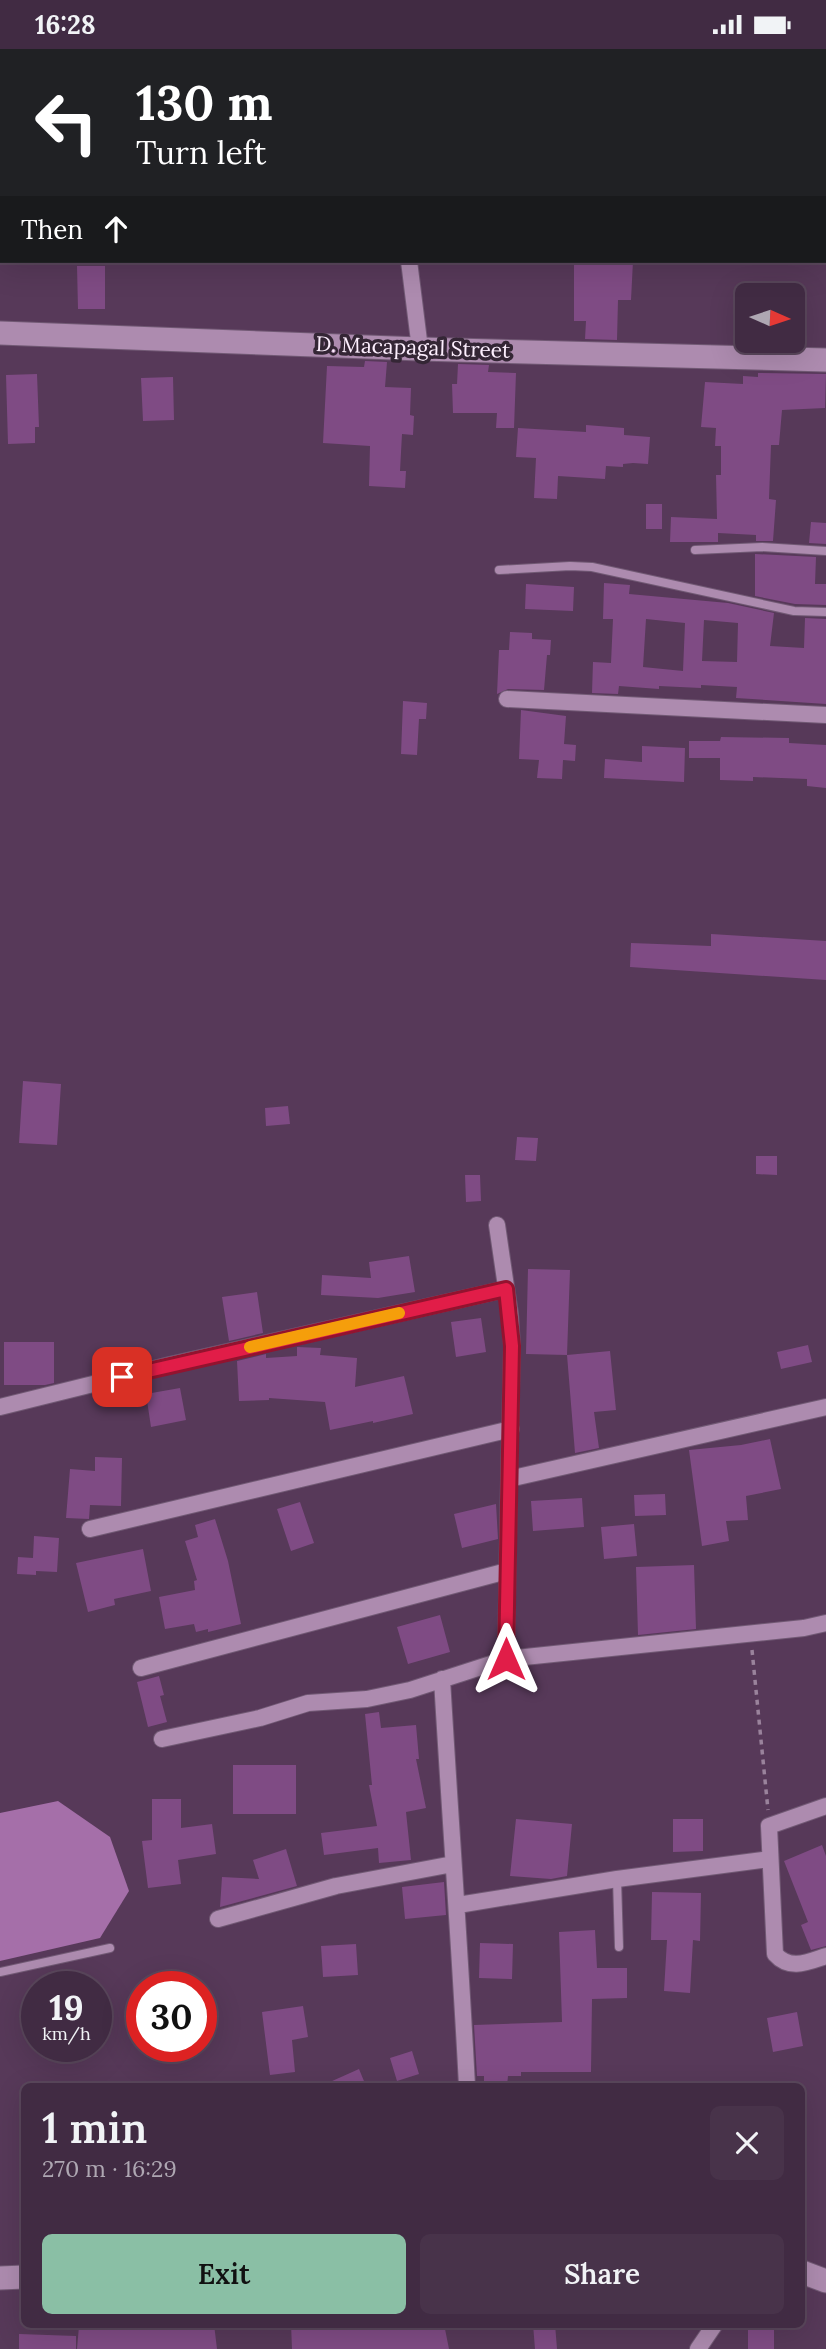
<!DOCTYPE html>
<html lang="en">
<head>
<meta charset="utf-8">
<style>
	body { margin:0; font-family:Lora,serif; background:#48334a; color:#f1f3f6; height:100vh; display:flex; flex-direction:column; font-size:26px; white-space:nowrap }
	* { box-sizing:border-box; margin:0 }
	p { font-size:23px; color:#aea7b2 }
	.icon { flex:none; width:38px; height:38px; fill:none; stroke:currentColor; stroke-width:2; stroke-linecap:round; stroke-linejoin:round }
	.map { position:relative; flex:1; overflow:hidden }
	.panel { position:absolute; left:21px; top:2034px; width:784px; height:245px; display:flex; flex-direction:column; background:#412b43; border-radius:10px; box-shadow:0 7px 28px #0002,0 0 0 2px #5a475c }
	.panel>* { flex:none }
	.banner { position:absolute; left:0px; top:0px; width:826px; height:214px; box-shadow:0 7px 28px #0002,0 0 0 2px #5a475c; background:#202124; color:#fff; overflow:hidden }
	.needle { width:46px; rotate:93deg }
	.buttons { position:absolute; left:735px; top:234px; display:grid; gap:14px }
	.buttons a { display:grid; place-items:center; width:70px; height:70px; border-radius:10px; background:#412b43; box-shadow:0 7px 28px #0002,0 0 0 2px #5a475c; font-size:35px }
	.speed { position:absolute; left:21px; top:1922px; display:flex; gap:14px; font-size:35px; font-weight:700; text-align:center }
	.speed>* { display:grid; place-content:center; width:91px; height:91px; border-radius:50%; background:#412b43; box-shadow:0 7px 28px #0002,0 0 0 2px #5a475c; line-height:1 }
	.speed small { font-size:18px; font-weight:400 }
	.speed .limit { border:10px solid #d22; background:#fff; color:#111 }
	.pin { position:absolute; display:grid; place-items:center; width:60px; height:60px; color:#fff; margin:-30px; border-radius:14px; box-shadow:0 4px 10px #0006 }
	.me { position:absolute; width:77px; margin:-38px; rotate:0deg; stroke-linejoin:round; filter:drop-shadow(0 0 5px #0008) }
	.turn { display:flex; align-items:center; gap:24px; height:147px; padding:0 21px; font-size:32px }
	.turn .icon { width:91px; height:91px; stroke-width:2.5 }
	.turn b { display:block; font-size:49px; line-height:60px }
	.then { display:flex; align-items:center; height:66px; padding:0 21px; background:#0003; gap:14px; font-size:26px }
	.round { display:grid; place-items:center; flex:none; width:74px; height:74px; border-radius:10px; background:#48334a }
	.head { display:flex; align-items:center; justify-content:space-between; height:119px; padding:0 21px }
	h1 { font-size:42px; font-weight:600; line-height:52px }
	.cta { display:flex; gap:14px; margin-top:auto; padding:14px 21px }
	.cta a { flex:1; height:80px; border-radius:10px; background:#8abfa5; color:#111; font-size:28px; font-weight:600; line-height:80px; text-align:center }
	.cta a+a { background:#48334a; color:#f1f3f6 }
	.status { display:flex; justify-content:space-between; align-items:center; height:49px; padding:0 35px; background:#412b43; direction:ltr }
	.status svg { height:19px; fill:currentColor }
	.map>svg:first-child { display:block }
	.water { fill:#a56fa9 }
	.building { fill:#7f4b84; fill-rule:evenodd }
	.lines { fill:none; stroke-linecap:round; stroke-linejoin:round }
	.lane-casing { stroke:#715974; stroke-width:10 }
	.street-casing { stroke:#715974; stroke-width:18 }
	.secondary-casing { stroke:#715974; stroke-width:25 }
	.path { stroke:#9a839c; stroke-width:3.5; stroke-dasharray:5 5; stroke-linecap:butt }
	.lane { stroke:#ad8baf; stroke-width:8 }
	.street { stroke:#ad8baf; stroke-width:16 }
	.secondary { stroke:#ad8baf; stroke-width:23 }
	.route-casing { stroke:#92132f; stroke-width:18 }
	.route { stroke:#e11d48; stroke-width:12 }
	.slow { stroke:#f59e0b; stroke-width:12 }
	.labels { text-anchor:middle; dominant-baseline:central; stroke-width:7; stroke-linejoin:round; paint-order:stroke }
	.street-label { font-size:21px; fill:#fdeffe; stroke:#342635 }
</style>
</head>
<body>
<div class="status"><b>16:28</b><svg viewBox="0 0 49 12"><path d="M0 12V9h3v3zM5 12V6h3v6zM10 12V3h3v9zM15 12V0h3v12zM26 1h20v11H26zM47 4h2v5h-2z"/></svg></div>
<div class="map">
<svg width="826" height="2300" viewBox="0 0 826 2300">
	<rect width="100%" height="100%" fill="#573959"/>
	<path class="water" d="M58,1752L110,1788L129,1842L100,1889L0,1912V1764Z"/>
	<path class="building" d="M574,212H633L631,251H618L617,291L585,290L586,272H574Z
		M77,217H105V260H78Z
		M365,312L387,313L385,338L411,339L410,366L414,367L413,386L402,385L400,422H406L405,439L369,437L370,397L323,394L327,317L364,318Z
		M458,315L489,316L488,323L516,324L514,379H496L497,364H453L452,335H457Z
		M758,324L826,325L825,359L782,361L779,396H771L769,450L776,451L773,492H756V486L718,484V493H670L671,468L717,470L716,426H721V397H715L716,379L701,378L705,333L743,335V327L758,328Z
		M37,325L39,378H35V394L8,395L6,326Z
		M173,328L174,371L143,372L141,329Z
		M586,376L624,379V386L650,388L648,415L633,414L623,415V418L606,417L605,430L558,427L557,450L534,449L536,409L516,408L518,379L586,383Z
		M646,455H662V480H646Z
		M811,473L826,474V495L809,494Z
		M755,505L816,508L815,535H826V556L795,555L755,547Z
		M604,534L630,536L629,545L728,554L774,564L770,597L804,599L805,569L826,570V655L736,649L737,638L701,636V639L659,637V640L619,637L618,645L592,644L593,613L611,614L613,570H603ZM646,570L685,574L683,622L643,618ZM704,571L738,574L737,613L702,612Z
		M526,535L574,538L573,562L525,560Z
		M510,583L532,584V590L551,591L550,606H547L544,641L508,640L497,645L499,601H509Z
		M403,652L427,654L426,670H419L417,706L401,705Z
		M521,661L566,667L564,695L576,696L575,712L563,711L562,730L537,729L539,711L519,710Z
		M721,688L789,689V694L826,696V739L807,737V730L753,728V732L720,731V709H689V692H720Z
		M642,697L685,699L684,733L604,729L605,710L642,713Z
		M711,885L826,892V931L630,918L631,894L711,897Z
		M23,1032L61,1035L57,1096L19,1094Z
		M288,1057L290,1075L266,1077L265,1059Z
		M517,1088L538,1089L536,1112L515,1111Z
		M756,1107H777V1126L756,1125Z
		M465,1126H480L481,1152L466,1153Z
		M409,1207L415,1243L378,1249L321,1246L322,1226L371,1229L369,1213Z
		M528,1220L570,1221L567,1306L526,1305Z
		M257,1243L263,1284L229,1292L222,1248Z
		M481,1269L486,1303L456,1308L451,1273Z
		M4,1293H54V1334L45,1336H4Z
		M808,1296L812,1313L781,1320L777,1303Z
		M297,1298L321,1299L320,1306L357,1309L355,1338L404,1327L413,1365L373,1374V1372L330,1381L325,1353L269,1349V1351L239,1352L237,1312L266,1305V1309L297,1307Z
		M610,1302L616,1361L594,1363L599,1399L575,1404L567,1306Z
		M180,1339L186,1371L151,1378L146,1345Z
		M770,1390L781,1440L746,1447L748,1471L726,1472L729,1492L702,1497L689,1401L741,1396Z
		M95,1408L122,1409L121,1457L90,1456L89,1470L66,1469L70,1420L95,1422Z
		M665,1445L666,1466L635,1467L634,1446Z
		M582,1449L584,1478L533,1482L531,1452Z
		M300,1453L314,1494L291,1502L277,1460Z
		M496,1455L498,1490L462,1499L454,1465Z
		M215,1470L228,1512L241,1575L208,1583V1580L196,1583L194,1575L165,1580L159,1548L195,1541L194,1532L197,1531L185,1492L198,1488L195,1476Z
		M634,1475L637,1507L604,1510L601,1478Z
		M34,1487L59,1489L57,1523L36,1522V1526L17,1525L18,1508L33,1509Z
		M143,1500L151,1542L114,1550L115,1556L88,1563L76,1514Z
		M694,1516L696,1580L638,1586L636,1518Z
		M440,1566L450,1603L408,1615L397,1578Z
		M159,1627L164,1646L160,1647L167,1673L148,1678L137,1633Z
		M379,1663L381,1679L416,1676L419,1710H416L426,1759L406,1763L411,1811L379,1814L378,1799L324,1806L321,1784L377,1777L369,1736H372L365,1665Z
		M233,1716H296V1765H233Z
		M152,1750H181V1779L212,1775L216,1805L178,1811L181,1835L148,1839L142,1792L152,1791Z
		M516,1770L572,1775L567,1827L551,1830L510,1827Z
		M673,1770H703V1802L673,1803Z
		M822,1796L826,1807V1897L811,1901L801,1876L808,1873L784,1812Z
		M286,1800L297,1837L220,1858L222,1828L259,1830L253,1811Z
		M444,1833L446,1866L405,1870L402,1838Z
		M652,1843L701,1844L700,1892L693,1891L690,1944L664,1942L667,1891H651Z
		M595,1881L597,1919H627V1949L592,1950L591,2023H521V2027H508L507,2037H484V2027H477L474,1976L562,1973L559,1883Z
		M480,1894L513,1895L512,1930L479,1929Z
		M356,1895L358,1926L323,1928L321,1897Z
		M303,1957L308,1988L292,1991L295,2023L270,2026L262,1963Z
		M797,1963L803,1997L773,2003L767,1969Z
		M412,2002L419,2025L397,2032L390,2009Z
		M359,2020L366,2037H321Z
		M116,2275H214L217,2300H77L79,2277L117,2280Z
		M291,2275H444L449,2300H292Z
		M533,2275H555L557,2300H535Z
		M748,2275H774V2300H748Z
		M19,2285L76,2287V2300H19Z"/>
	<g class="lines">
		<g class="lane-casing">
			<path id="lane" d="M695,501L762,498L826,502
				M499,521L570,517L592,518L794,562L826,563
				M617,1830L619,1898
				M0,1923L110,1899"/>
		</g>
		<g class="street-casing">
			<path id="street" d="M383,0V2
				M819,0V2
				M824,30L826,39
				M409,212L420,300
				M507,650L826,666
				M497,1176L510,1265L512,1297L509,1430
				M0,1358L170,1316L506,1240
				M90,1480L511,1380
				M506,1610L509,1430L826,1358
				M141,1619L507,1522
				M442,1630C450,1766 460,1901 467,2037
				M162,1690L260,1669L308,1654L367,1650L410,1641L506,1610L804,1579L826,1574
				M826,1757L769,1777L775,1905C790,1922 808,1913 826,1907
				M458,1856L617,1830L770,1810
				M218,1870L336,1837L453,1815
				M698,2300L715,2275"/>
		</g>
		<g class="secondary-casing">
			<path id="secondary" d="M0,284L420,300L826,311
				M802,2223L826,2232
				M0,2229L24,2228"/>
		</g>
		<path class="path" d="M752,1601L768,1761"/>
		<use href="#lane" class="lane"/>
		<use href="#street" class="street"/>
		<use href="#secondary" class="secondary"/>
	</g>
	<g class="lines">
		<g class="route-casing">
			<path id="route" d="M122,1328L506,1240L512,1297L506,1610"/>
		</g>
		<use href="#route" class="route"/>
		<path class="slow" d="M250,1298L399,1264"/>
	</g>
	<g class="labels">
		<g class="street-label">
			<text transform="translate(413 298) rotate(2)">D. Macapagal Street</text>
		</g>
	</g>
</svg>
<div class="buttons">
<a><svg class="needle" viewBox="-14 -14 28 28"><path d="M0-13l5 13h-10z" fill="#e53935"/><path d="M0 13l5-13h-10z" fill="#aea7b2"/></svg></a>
</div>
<div class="speed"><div>19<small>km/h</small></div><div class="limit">30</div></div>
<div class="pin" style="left:122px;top:1328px;background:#d93025"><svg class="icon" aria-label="arrive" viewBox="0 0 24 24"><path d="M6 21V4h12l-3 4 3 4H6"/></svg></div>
<svg class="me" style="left:506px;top:1610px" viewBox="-20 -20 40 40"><path d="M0-17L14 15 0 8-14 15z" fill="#e11d48" stroke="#fff" stroke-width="4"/></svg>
<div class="banner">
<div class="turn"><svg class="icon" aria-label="left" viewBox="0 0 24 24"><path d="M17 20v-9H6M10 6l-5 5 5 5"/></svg><div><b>130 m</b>Turn left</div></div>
<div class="then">Then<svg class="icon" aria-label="ahead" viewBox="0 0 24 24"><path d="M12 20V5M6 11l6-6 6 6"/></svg></div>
</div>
<section class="panel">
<div class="head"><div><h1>1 min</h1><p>270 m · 16:29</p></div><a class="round"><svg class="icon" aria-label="close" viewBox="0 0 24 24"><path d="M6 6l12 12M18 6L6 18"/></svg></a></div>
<div class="cta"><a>Exit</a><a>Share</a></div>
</section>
</div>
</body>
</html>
